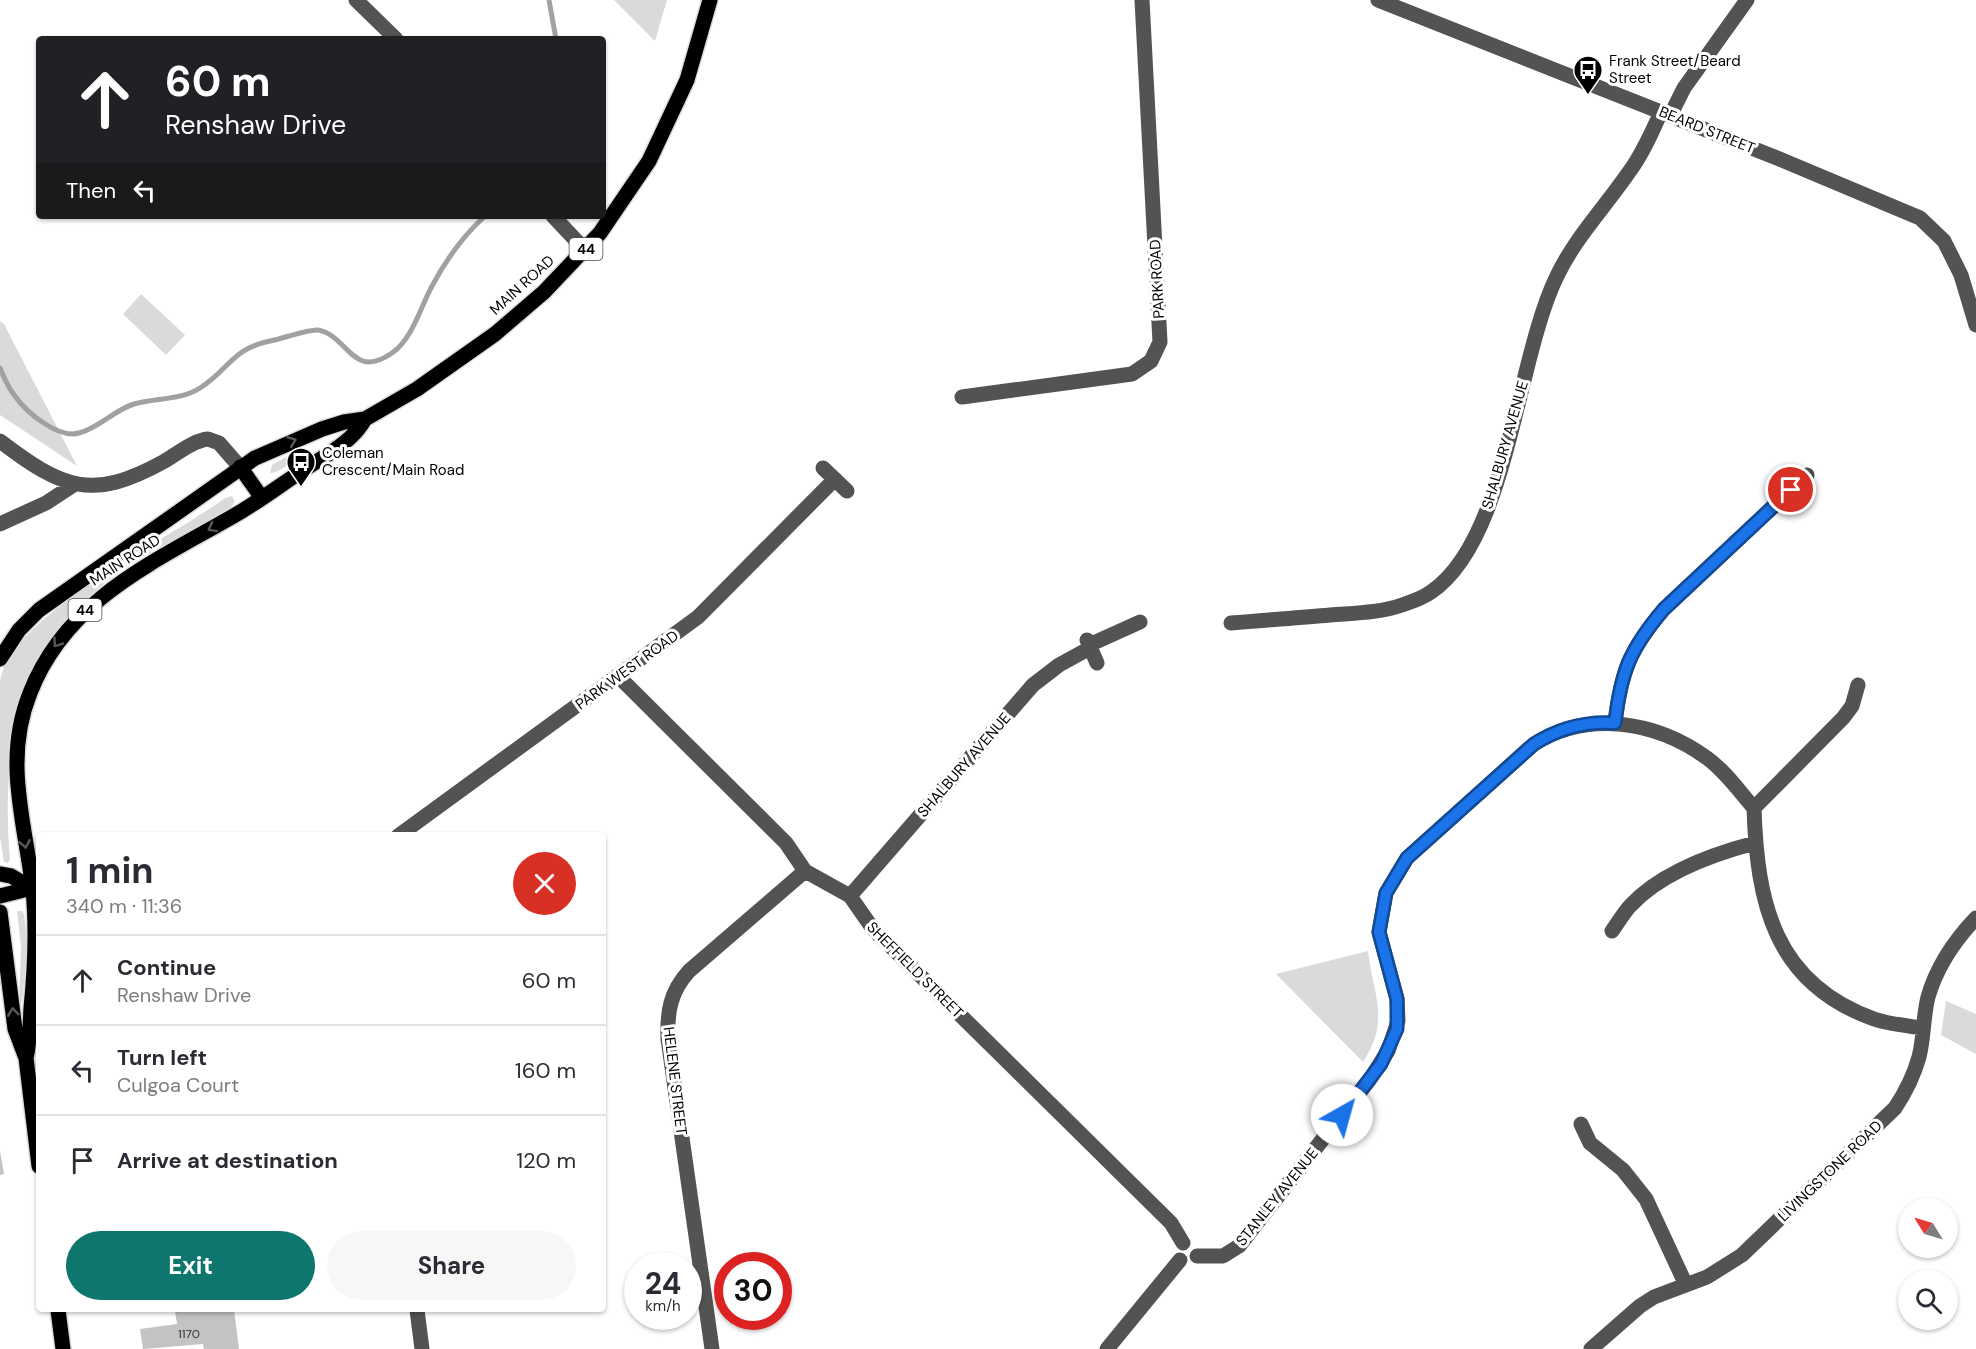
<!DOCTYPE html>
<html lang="en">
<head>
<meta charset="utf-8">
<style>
	body { margin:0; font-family:"DM Sans",sans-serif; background:#f7f7f7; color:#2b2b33; height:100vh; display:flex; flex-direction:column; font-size:22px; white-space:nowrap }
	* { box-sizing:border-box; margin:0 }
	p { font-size:20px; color:#7c7c81 }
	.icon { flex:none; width:33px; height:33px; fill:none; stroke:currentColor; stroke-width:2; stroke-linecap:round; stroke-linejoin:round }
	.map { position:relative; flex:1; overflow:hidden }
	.details { position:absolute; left:36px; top:832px; width:570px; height:480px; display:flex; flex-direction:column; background:#fff; border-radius:6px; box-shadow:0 2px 4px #0004 }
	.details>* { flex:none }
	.banner { position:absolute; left:36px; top:36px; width:570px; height:183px; border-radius:6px; box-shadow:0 2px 4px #0004; background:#202124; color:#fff; overflow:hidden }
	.needle { width:39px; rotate:307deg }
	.tools { position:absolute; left:1898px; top:1198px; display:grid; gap:12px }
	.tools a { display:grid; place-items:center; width:60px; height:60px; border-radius:50%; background:#fff; box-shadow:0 2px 4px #0004; font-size:30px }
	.speed { position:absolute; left:624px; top:1252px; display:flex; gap:12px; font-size:30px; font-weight:700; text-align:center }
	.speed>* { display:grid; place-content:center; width:78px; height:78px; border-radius:50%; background:#fff; box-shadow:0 2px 4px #0004; line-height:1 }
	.speed small { font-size:15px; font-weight:400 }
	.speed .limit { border:9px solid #d22; background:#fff; color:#111 }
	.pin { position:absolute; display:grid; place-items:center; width:51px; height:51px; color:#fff; margin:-26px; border:3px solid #fff; border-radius:50%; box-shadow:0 2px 6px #0007 }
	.me { position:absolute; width:66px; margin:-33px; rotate:38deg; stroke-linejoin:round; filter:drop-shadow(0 0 4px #0008) }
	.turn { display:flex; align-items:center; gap:21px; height:126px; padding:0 30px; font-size:27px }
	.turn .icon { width:78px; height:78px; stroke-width:2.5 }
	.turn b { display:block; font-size:42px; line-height:51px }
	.then { display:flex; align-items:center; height:57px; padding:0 30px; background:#0003; gap:12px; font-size:22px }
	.round { display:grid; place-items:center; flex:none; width:63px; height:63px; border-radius:32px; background:#f7f7f7 }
	.head { display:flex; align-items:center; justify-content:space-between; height:102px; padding:0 30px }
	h1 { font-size:36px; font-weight:700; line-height:45px }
	.cta { display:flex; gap:12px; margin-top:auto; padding:12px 30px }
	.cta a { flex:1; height:69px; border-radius:36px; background:#0f766e; color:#fff; font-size:24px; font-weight:700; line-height:69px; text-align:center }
	.cta a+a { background:#f7f7f7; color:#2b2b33 }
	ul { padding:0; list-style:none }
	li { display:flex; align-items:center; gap:18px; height:90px; padding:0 30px; border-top:2px solid #e1e1e2 }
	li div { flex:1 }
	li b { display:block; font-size:22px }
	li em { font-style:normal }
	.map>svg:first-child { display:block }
	.green { fill:#dadada }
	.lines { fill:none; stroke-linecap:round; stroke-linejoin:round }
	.stream { stroke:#a1a1a1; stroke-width:5 }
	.building { fill:#c3c3c3 }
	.major-casing { stroke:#dbdbdb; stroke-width:18 }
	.minor { stroke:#535353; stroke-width:15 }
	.major { stroke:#000; stroke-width:15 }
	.oneway { stroke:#595959 }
	.route-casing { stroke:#114b97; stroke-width:15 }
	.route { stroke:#1a73e8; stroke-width:10 }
	.labels { text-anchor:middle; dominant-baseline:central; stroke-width:6; stroke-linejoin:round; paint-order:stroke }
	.number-label { font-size:12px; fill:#313131 }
	.shield { fill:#fff; stroke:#4c4c4c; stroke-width:1.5 }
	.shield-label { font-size:14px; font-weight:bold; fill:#000 }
	.poi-label { font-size:15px; fill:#000; stroke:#fff; text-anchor:start }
	.street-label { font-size:15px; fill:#000; stroke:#fff }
</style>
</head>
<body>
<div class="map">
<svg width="1976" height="1349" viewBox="0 0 1976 1349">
	<rect width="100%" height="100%" fill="#fff"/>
	<path class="green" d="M614,0H667L655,41Z
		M141,294L185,335L166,355L123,314Z
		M0,321L4,324L77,466L0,415Z
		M295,452L299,454C293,461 280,473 270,473L272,465Z
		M232,496L235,502L230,508C196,530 158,546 124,569C21,638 0,740 10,859L8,863L4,862L0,837C0,802 0,767 0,732C0,716 0,698 0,682C9,616 173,537 225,498Z
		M17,911H22L24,914L28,948L22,1001L19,1006L21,946Z
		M1368,951C1373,996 1391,1020 1363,1062L1276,974Z
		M1946,1001L1976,1014V1054L1941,1035Z"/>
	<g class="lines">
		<path class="stream" d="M549,0L556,39
			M0,368C4,378 8,388 15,396C26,412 58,439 79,433C99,428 114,410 134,404C155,398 182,400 200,388C229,370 231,349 270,341C282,339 308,329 318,330C348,335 352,381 392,353C412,339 420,309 431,288C445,261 463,236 485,216"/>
	</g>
	<path class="building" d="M0,1151L4,1174L0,1175Z
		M234,1310L239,1349H204L203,1344L143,1349L140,1329L177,1324L175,1311Z"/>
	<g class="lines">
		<g class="major-casing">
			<path id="major" d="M240,467L262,498
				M0,659L19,630L39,610L255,458L322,429L344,422L365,419L417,389L495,334L544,292L600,233L649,161L687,80L710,0
				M0,874L11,876L32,888
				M0,896L32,888
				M0,912L15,1029L26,1058L39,1166
				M26,1058C30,1041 30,1025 31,1008C35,968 37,931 33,890C25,822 3,760 30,693C67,597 159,560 242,511C262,499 282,484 302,471C324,456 352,443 365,419
				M58,1310L63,1349"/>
		</g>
		<path class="minor" d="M356,0L396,39
			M1378,0L1777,158L1920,218L1944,241L1961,275L1976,325
			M1670,116L1684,88L1747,0
			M553,216L585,250
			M962,397L1132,374L1151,361L1160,342L1142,0
			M0,441C63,489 92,501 163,462C177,454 192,441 208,439L219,443L240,467
			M823,468L847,491
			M0,524L46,503L75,484
			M1231,623C1264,620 1297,618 1330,615C1354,613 1379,613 1402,605C1411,602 1423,598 1431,592C1508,540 1516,359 1557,276C1575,238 1605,207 1629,172C1642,155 1652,132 1661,112
			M1087,640L1097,663
			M1089,645L1140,622
			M619,677L786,843L805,871L850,896L873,929L1171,1223L1183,1243
			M1615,723C1621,671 1630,649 1664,609L1807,475
			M1754,808L1843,718L1852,706L1858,685
			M398,836L698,617L835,479
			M850,896L1033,685L1059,665L1090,648
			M1612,931C1618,923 1624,912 1631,905C1662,872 1713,854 1755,843
			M1581,1124L1590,1143L1623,1170L1646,1199L1686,1285
			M1197,1256H1223L1239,1246L1370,1079L1388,1051L1398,1021L1397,999L1379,932L1386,893L1407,858L1534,744C1588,710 1656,721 1707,758C1725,771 1739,791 1754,808C1757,903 1774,983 1874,1019C1889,1024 1907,1026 1923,1028
			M417,1310L422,1349
			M712,1349L668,1039C667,1012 670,992 689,971L805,871
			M1107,1349L1180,1260
			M1591,1349L1640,1306L1654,1297L1707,1277L1742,1255L1895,1108C1905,1093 1914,1075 1919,1057C1924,1038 1923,1017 1928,997C1937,966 1954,941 1976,918"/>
		<use href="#major" class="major"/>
	</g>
	<defs><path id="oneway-chevron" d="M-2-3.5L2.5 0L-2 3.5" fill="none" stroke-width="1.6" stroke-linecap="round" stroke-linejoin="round" transform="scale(1.5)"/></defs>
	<g class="oneway">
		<use href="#oneway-chevron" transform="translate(292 441) rotate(-21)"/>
		<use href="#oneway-chevron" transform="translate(212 528) rotate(151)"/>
		<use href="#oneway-chevron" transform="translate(57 643) rotate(125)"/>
		<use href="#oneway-chevron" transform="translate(25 844) rotate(80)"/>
		<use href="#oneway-chevron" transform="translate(13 1012) rotate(-97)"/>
	</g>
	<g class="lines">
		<g class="route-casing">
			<path id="route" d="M1342,1115L1381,1064L1397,1029V999L1379,932L1386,893L1407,858L1534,744C1559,728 1586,721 1615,723C1621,671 1630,649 1664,609L1791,490"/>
		</g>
		<use href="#route" class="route"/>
	</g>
	<defs>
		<g id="bus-pin" transform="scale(1.5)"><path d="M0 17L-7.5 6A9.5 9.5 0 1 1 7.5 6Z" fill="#000" stroke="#fff"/><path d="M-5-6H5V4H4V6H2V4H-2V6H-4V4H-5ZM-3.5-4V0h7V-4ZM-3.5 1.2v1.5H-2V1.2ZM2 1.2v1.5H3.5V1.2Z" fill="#fff"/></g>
	</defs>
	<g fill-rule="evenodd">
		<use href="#bus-pin" x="1588" y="70"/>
		<use href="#bus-pin" x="301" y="462"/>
	</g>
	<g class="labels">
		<g class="number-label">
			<text x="189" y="1334">1170</text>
		</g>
		<g class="shield">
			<rect x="569.5" y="238" width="33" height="22" rx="4.5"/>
			<rect x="68.5" y="599" width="33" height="22" rx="4.5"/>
		</g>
		<g class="shield-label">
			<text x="586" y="249">44</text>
			<text x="85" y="610">44</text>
		</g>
		<g class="poi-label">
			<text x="1609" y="61">Frank Street/Beard<tspan x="1609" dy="17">Street</tspan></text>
			<text x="322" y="453">Coleman<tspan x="322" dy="17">Crescent/Main Road</tspan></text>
		</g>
		<g class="street-label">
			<text transform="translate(1707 130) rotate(22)">BEARD STREET</text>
			<text transform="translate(1157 279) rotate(-93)">PARK ROAD</text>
			<text transform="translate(522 285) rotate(-42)">MAIN ROAD</text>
			<text transform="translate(1505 445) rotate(-74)">SHALBURY AVENUE</text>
			<text transform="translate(125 560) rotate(-33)">MAIN ROAD</text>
			<text transform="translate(627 670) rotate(-36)">PARK WEST ROAD</text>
			<text transform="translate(964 765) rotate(-49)">SHALBURY AVENUE</text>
			<text transform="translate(915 970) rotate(45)">SHEFFIELD STREET</text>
			<text transform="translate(675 1081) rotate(83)">HELENE STREET</text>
			<text transform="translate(1830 1171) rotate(-44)">LIVINGSTONE ROAD</text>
			<text transform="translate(1277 1197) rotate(-51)">STANLEY AVENUE</text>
		</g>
	</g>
</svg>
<div class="tools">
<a><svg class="needle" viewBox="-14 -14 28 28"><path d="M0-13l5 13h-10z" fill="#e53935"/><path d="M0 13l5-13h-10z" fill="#7c7c81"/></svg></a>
<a><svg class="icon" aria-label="search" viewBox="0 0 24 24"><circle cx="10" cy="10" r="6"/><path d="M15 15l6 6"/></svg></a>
</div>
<div class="speed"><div>24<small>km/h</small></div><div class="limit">30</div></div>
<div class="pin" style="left:1791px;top:490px;background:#d93025"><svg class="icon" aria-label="arrive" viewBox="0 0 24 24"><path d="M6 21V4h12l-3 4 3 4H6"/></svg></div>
<svg class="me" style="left:1342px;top:1115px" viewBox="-20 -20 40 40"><circle r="19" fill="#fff"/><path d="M0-13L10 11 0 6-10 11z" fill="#1a73e8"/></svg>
<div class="banner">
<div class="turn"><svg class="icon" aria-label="ahead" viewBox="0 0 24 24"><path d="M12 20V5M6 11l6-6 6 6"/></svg><div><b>60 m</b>Renshaw Drive</div></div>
<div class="then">Then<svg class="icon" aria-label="left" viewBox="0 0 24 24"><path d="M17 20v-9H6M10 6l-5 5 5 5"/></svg></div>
</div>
<section class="details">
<div class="head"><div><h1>1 min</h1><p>340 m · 11:36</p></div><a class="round" style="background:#d93025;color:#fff"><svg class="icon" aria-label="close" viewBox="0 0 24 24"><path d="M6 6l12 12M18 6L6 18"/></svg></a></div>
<ul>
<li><svg class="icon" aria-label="ahead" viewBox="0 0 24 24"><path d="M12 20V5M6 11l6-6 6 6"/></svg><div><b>Continue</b><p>Renshaw Drive</p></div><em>60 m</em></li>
<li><svg class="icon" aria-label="left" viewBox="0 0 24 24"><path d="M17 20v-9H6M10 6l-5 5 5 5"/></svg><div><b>Turn left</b><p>Culgoa Court</p></div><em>160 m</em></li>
<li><svg class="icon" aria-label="arrive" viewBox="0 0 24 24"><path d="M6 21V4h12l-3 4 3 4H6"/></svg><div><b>Arrive at destination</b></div><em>120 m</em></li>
</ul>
<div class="cta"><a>Exit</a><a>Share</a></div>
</section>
</div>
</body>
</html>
